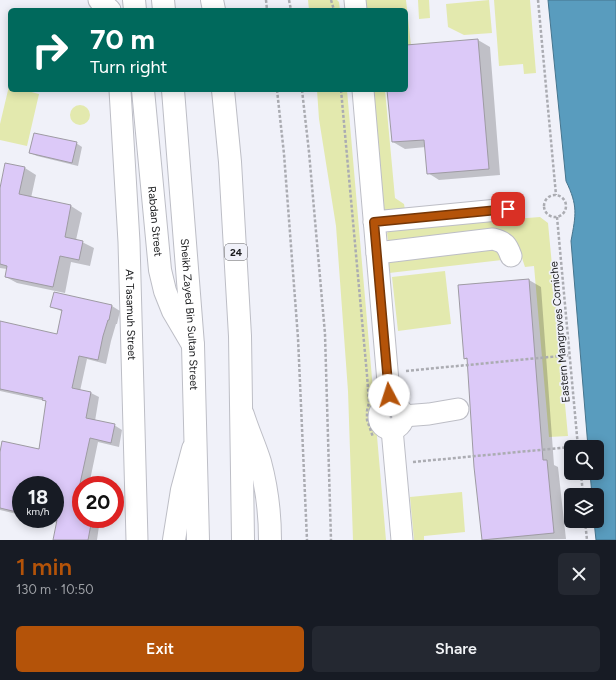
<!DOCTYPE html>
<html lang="en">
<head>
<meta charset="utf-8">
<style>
	body { margin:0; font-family:Figtree,sans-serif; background:#242831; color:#f1f3f6; height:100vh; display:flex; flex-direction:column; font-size:15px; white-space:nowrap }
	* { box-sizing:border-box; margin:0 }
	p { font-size:13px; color:#9ea1a6 }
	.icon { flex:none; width:22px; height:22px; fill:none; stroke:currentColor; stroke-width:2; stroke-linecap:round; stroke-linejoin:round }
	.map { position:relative; height:540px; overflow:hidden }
	.side { display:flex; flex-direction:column; background:#171b24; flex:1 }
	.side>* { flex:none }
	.guide { position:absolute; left:8px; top:8px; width:400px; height:84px; border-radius:6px; box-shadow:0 2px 10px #0003; background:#00695c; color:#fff; overflow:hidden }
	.tools { position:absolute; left:564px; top:440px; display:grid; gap:8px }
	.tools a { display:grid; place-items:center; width:40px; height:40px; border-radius:6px; background:#171b24; box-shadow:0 2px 10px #0003; font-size:20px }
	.speed { position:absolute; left:12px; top:476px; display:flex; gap:8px; font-size:20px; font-weight:700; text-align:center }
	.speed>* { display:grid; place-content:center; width:52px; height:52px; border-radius:50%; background:#171b24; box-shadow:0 2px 10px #0003; line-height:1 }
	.speed small { font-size:10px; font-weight:400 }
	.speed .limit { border:6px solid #d22; background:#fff; color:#111 }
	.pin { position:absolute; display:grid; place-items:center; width:34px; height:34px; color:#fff; margin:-17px; border-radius:8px; box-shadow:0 2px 6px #0006 }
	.me { position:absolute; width:44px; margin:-22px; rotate:355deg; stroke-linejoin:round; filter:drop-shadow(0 0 3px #0008) }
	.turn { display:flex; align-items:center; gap:14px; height:84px; padding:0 16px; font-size:18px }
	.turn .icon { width:52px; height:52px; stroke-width:2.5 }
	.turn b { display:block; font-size:28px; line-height:34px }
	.round { display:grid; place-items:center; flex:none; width:42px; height:42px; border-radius:6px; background:#242831 }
	.headline { display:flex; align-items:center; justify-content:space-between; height:68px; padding:0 16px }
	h1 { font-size:24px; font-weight:600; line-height:30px; color:#b45309 }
	.action { display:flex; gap:8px; margin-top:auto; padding:8px 16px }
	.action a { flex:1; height:46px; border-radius:6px; background:#b45309; color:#fff; font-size:16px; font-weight:600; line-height:46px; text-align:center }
	.action a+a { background:#242831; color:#f1f3f6 }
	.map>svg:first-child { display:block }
	.green { fill:#e3e9ae }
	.water { fill:#599cbe; stroke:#46758e }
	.shadow { fill:#0003 }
	.building { fill:#dcc9f8; stroke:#9e9ba3 }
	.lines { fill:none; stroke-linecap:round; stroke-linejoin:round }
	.minor-casing { stroke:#bdbec6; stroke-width:23 }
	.major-casing { stroke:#bdbec6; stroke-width:24 }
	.highway-casing { stroke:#bdbec6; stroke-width:24 }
	.path { stroke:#abacb2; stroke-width:2.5; stroke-dasharray:3 2; stroke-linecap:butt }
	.minor { stroke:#fff; stroke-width:21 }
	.major { stroke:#fff; stroke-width:22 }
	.highway { stroke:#fff; stroke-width:22 }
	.route-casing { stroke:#753606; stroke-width:10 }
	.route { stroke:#b45309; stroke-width:7 }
	.labels { text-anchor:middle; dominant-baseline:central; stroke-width:3.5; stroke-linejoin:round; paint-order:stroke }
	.shield { fill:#f0f1f9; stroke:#5a5b5f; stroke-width:1 }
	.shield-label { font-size:10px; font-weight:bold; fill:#1a1b1d }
	.street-label { font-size:11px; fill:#1a1b1d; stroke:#f0f1f9 }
</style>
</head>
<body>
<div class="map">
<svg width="616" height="540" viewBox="0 0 616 540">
	<rect width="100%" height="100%" fill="#f0f1f9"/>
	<path class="green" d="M308,0H337L339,2L340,10H309Z
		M365,0H406L413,64L406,65V10H366Z
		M418,0H429L430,18L419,19Z
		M489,0L492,33L464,35L448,27L446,4Z
		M494,0H530L536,73L524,74L523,64L499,66Z
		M9,86L10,90H24L39,94L27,146L0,140V124Z
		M317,90H347L386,540H353L348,391L336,226L319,119Z
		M373,90H385L395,198L404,204L405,210L384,212Z
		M70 115a10 10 0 1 1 20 0a10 10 0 1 1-20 0Z
		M540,217L548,223L568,436L549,437L534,266L525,267L518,246L388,241L387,233L390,230L398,228Z
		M490,247L499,252L502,260L389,273L388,259Z
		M445,271L451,324L398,331L392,277Z
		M462,492L465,532L424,536V540H414L410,497Z"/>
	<path class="water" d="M548,0H616V540H596L594,521H597V495H592L590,473H597V447H588L571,241C576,214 578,206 566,181Z"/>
	<path class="shadow" d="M478,40L490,47L500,175L439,180L428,173L426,147L405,149L393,142L388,90H406V69L418,45Z
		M76,143L82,147L78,166L37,156L30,153Z
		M25,168L36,175L31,198L71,206L82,213L76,240L82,242L94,248L90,266L71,262L65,293L17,283L6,277L7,269L0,268V193Z
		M529,280L541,287L554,465L558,467L566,539L483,540L475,467L468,360L464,358L459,285Z
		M55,293L112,306L120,311L117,324H116L111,341L106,364L87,359L80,391L91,393L99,397L95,421L114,425L122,430L119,447L98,442L89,485H81V519H100L97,540H54L58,523L41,519H55V485H21V515L0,510V457L40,450L46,401L0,391V322L58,335L63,312L51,306Z"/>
	<path class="building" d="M478,39L489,169L427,174L424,140L392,142L387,90H406V45Z
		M34,133L77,142L72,163L29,153Z
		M5,163L25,167L19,194L71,205L65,237L83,241L79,260L60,256L53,287L5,277L7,266L0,264V188Z
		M529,279L543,460H547L554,533L482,540L474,467L467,358L464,359L458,285Z
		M54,292L112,305L109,320H108L103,336L98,360L79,356L72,388L91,392L86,418L115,424L111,443L90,438L76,502L81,503V519H92L88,540H53L57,520H55V485H21V513L0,508V452L2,441L39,449L46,401L42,400L43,398L0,389V321L57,334L62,310L50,307Z"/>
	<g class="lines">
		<g class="minor-casing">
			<g id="minor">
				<path d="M99,0L110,10"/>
				<path d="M355,0L356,10"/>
				<path id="s1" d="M120,90L129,242L137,540"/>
				<path d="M363,90L390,405"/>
				<path d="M374,222L508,209"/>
				<path d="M377,253L493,239C505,242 507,245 511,256"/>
				<circle cx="391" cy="417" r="12"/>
				<path d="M403,416L429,414L458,409"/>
				<path d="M392,429L402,540"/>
			</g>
		</g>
		<g class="major-casing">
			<g id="major">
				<path d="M134,0L135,10"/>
				<path id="s2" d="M143,90L160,270L165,291L173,311L193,345"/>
				<path d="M243,415C248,431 255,446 260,462C267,488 270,514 270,540"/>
				<path d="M174,540L182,490L193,449"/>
			</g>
		</g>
		<g class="highway-casing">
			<g id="highway">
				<path d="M163,0L164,10"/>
				<path d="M212,0L214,10"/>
				<path id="s3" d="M173,90L193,345L198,540"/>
				<path d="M223,90L230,162L240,336L243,540"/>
			</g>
		</g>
		<path class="path" d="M266,0L267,10
			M289,0L291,10
			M331,0L334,10
			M538,0L556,195
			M277,90L284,154L298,338L307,540
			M302,90L309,152L325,334L331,540
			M341,90L367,375L369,402L367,411V420L373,437
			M544 206a11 11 0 1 1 22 0a11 11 0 1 1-22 0Z
			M557,217L578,447
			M406,371L570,355
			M413,462L571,447
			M581,473L583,495
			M585,521L587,540"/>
		<use href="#minor" class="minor"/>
		<use href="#major" class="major"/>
		<use href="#highway" class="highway"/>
	</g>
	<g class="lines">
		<g class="route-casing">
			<path id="route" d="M389,395L374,222L508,209"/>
		</g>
		<use href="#route" class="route"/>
	</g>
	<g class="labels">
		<rect class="shield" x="225" y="244" width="22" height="16" rx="3"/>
		<g class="shield-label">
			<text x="236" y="252">24</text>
		</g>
		<g class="street-label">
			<text stroke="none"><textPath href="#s2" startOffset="132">Rabdan Street</textPath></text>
			<text stroke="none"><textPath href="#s1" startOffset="225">At Tasamuh Street</textPath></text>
			<text stroke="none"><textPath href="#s3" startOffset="225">Sheikh Zayed Bin Sultan Street</textPath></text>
			<text transform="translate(560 332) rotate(-95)">Eastern Mangroves Corniche</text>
		</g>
	</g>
</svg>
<div class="tools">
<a><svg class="icon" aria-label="search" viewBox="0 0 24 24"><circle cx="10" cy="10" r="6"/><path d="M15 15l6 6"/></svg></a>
<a><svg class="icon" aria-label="layers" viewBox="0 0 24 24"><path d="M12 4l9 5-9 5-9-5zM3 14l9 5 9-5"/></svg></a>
</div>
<div class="speed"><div>18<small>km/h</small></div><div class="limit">20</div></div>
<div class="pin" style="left:508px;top:209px;background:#d93025"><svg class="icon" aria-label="arrive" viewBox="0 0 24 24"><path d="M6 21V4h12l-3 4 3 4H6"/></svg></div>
<svg class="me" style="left:389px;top:395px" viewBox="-20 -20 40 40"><circle r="19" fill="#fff"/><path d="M0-13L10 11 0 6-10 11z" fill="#b45309"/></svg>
<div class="guide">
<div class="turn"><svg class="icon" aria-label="right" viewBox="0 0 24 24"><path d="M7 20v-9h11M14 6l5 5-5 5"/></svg><div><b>70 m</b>Turn right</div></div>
</div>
</div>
<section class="side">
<div class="headline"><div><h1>1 min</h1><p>130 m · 10:50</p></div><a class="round"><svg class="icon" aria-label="close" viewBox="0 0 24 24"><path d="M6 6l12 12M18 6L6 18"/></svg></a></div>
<div class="action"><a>Exit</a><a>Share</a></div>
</section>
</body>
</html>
